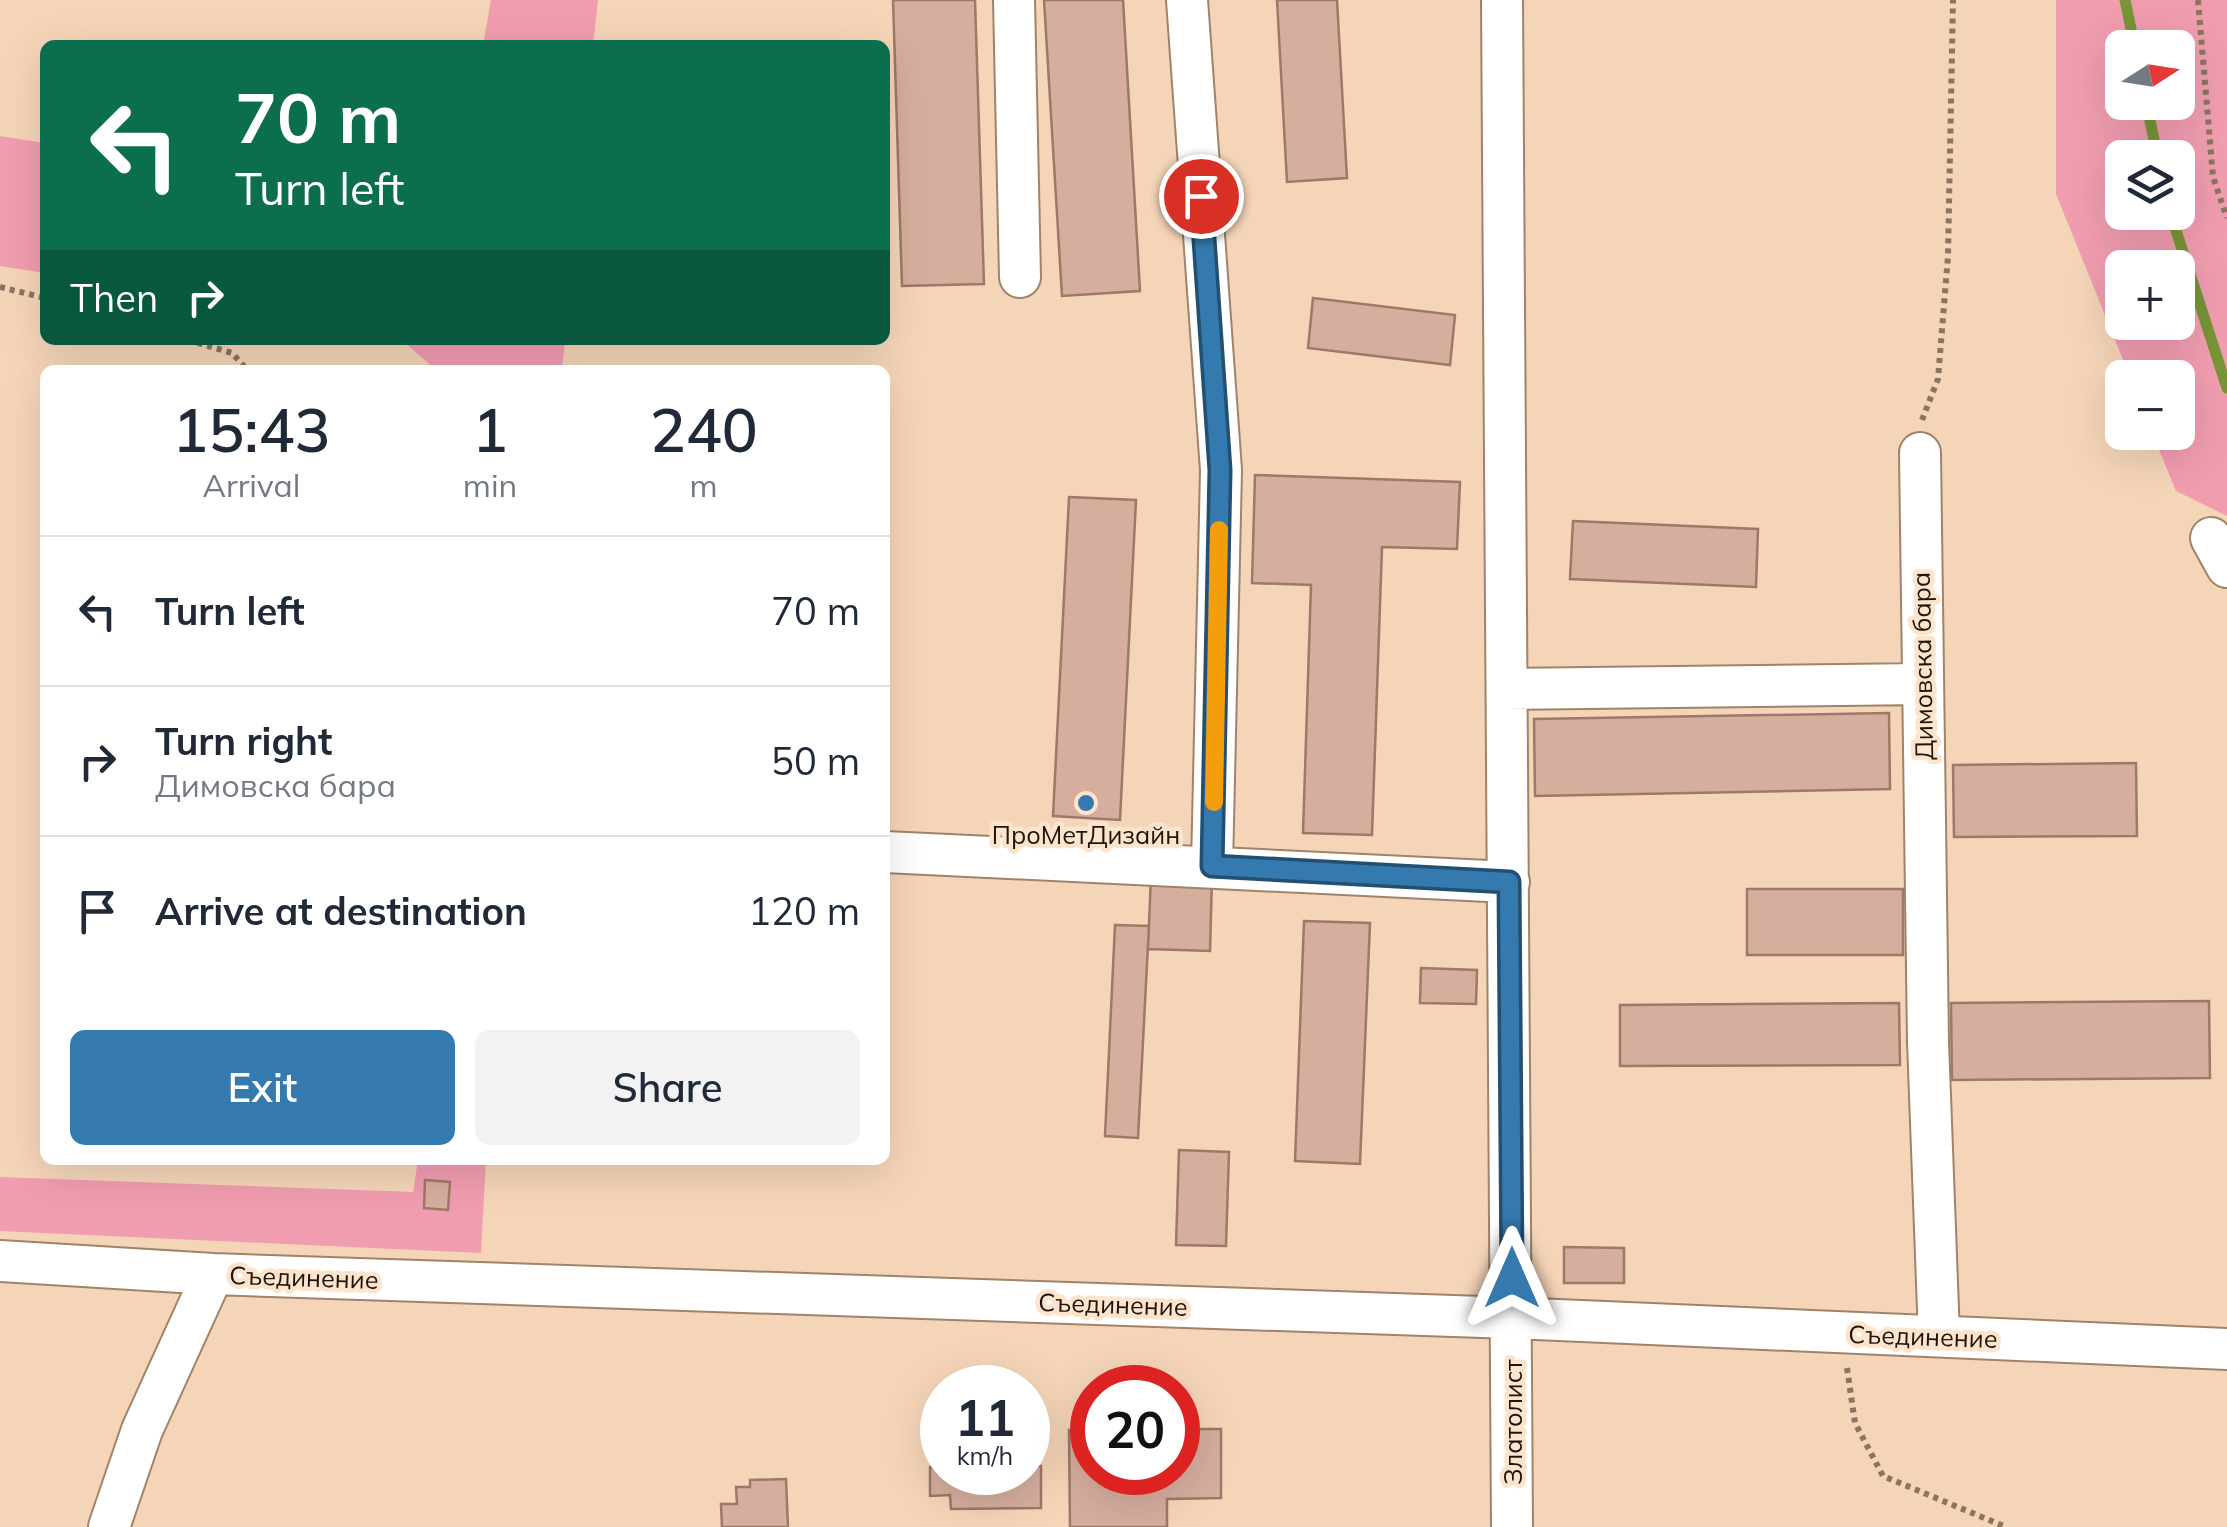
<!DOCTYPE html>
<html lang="en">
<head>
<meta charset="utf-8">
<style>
	body { margin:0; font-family:Mulish,sans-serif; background:#f2f2f3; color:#1f2937; height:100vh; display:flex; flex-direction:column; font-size:38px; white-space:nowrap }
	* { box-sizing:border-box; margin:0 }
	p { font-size:32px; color:#747a83 }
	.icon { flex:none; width:55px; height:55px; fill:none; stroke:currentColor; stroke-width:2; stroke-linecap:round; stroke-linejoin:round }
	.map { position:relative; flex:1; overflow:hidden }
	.sheet { position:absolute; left:40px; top:365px; width:850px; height:800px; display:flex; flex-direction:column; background:#fff; border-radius:15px; box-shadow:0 10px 40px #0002 }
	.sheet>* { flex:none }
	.top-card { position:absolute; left:40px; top:40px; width:850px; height:305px; border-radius:15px; box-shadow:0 10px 40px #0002; background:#0b6e4f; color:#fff; overflow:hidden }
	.needle { width:65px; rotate:78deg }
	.controls { position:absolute; left:2105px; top:30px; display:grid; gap:20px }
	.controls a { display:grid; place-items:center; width:90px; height:90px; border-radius:15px; background:#fff; box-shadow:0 10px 40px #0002; font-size:50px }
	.speed { position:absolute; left:920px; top:1365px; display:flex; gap:20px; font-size:50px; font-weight:700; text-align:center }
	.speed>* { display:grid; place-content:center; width:130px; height:130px; border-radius:50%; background:#fff; box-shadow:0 10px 40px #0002; line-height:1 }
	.speed small { font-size:25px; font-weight:400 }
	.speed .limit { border:15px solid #d22; background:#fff; color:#111 }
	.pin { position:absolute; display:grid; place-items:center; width:85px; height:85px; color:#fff; margin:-42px; border:5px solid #fff; border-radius:50%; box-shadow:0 2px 10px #0007 }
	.me { position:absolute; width:110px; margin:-55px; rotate:0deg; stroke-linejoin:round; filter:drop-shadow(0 0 8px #0008) }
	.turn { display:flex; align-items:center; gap:35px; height:210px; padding:0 30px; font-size:45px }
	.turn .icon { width:130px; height:130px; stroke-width:2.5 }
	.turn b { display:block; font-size:70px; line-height:85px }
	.then { display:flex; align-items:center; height:95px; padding:0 30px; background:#0003; gap:20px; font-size:38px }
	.eta { display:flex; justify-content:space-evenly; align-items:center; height:170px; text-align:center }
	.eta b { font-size:60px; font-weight:600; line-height:70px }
	.action { display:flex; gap:20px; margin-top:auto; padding:20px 30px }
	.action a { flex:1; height:115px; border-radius:15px; background:#347aaf; color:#fff; font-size:40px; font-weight:600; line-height:115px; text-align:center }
	.action a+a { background:#f2f2f3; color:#1f2937 }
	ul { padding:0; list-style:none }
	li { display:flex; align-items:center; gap:30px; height:150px; padding:0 30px; border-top:2px solid #e0e1e3 }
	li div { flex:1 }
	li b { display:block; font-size:38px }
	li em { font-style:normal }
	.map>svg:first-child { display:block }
	.green { fill:#f19db0; fill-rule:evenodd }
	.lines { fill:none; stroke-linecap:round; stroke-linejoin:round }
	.stream { stroke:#789537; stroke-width:11 }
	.building { fill:#d6ae9d; stroke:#9e7868; stroke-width:2.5 }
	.minor-casing { stroke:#a08368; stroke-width:44 }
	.path { stroke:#8b7561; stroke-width:6; stroke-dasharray:5 5; stroke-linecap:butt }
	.minor { stroke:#fff; stroke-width:40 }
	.route-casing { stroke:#224f72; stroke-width:25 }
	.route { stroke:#347aaf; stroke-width:18 }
	.slow { stroke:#f59e0b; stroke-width:18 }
	.poi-dot { fill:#347aaf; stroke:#fee4cc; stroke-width:4 }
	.labels { text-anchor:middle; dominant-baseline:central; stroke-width:9; stroke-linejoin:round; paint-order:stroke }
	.street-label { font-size:25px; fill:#1f1409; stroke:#fee4cc }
	.poi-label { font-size:25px; fill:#1f1409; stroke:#fee4cc }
</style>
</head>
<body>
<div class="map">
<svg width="2227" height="1527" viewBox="0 0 2227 1527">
	<rect width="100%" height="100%" fill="#f5d5b8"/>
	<path class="green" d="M491,0H598L593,45H483Z
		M2056,0H2227V516L2176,491L2152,433L2178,432V378L2130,377L2056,194ZM2122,48H2178V102H2122ZM2122,158H2178V212H2122ZM2122,268H2178V322H2122Z
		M0,136L45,143V273L0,266Z
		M402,340H565L562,370H436Z
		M418,1160H486L481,1253L0,1231V1177L413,1192Z"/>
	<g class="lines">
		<path class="stream" d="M2125,0L2135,48
			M2146,102L2158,158
			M2170,212L2227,388"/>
	</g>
	<path class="building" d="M893,0H975L984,284L902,286Z
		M1044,0H1123L1140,291L1062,296Z
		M1277,0H1337L1347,178L1287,182Z
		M1313,298L1455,315L1450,365L1308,348Z
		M1255,475L1460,482L1457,549L1382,547L1372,835L1303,833L1311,585L1252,583Z
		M1069,497L1136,500L1120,820L1053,816Z
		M1573,521L1758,529L1756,587L1570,579Z
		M1889,713L1890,789L1535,796L1534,719Z
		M2136,763L2137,836L1954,837L1953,765Z
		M1151,875L1212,877L1210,951L1148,949Z
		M1747,889H1903V955H1747Z
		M1304,921L1370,923L1360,1164L1295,1161Z
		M1115,925L1149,926L1138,1138L1105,1136Z
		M1421,968L1477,970L1476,1004L1420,1003Z
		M2209,1001L2210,1078L1952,1080L1951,1003Z
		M1899,1003L1900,1065L1620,1066V1005Z
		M1179,1150L1229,1152L1226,1246L1176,1245Z
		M425,1180L450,1182L448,1210L424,1208Z
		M1564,1247L1624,1248V1283H1564Z
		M930,1406L942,1407V1430L929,1429Z
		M1178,1429H1221V1498L1167,1499V1527H1070L1069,1430H1092V1472H1178Z
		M1028,1466H1041V1508L951,1509L950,1495L930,1496V1467H942V1472H1028Z
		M786,1479L788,1527H722L721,1504H737L736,1487H750V1480Z"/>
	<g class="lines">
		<g class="minor-casing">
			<path id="minor" d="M1014,0L1020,277
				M1187,0L1221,470L1212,866
				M1502,0L1512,1527
				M1920,453L1928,1042L1939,1336
				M2211,538L2227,567
				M1508,689L1922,684
				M885,852L1509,882
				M0,1261L213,1274L1512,1318L2227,1349
				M109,1527L142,1430L213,1274"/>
		</g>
		<path class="path" d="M2198,0L2213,177L2227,218
			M0,287L45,298
			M188,340L232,353L247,370
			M1922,420L1938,379L1948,256L1953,0
			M1847,1368L1855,1423L1883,1476L2006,1527"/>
		<use href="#minor" class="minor"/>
	</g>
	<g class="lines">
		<g class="route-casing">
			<path id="route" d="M1201,196L1220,470L1212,866L1509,882L1512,1278"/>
		</g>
		<use href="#route" class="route"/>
		<path class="slow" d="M1214,802L1219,530"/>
	</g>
	<circle class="poi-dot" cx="1086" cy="803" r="10"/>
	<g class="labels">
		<g class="street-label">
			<text transform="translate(1922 666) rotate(-91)">Димовска бара</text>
			<text transform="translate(304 1277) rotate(2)">Съединение</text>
			<text transform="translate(1113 1304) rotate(2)">Съединение</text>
			<text transform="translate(1923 1336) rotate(2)">Съединение</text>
			<text transform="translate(1512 1422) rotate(-90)">Златолист</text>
		</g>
		<g class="poi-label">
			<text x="1086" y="834">ПроМетДизайн</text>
		</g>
	</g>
</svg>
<div class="controls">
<a><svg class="needle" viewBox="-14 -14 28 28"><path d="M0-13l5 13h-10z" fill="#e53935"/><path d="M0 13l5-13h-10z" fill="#747a83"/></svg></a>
<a><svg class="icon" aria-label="layers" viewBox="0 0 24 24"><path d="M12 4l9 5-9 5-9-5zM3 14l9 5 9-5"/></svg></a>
<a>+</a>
<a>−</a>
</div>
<div class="speed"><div>11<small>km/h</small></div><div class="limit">20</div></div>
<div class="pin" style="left:1201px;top:196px;background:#d93025"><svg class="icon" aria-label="arrive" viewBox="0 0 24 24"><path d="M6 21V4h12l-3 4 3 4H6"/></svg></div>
<svg class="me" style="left:1512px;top:1278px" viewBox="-20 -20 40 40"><path d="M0-17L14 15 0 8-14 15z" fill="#347aaf" stroke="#fff" stroke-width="4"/></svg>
<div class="top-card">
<div class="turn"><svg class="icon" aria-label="left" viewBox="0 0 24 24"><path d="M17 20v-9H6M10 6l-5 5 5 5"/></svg><div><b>70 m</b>Turn left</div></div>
<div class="then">Then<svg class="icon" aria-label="right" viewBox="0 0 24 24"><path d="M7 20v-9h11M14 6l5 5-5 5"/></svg></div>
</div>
<section class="sheet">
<div class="eta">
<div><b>15:43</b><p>Arrival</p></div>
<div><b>1</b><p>min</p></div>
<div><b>240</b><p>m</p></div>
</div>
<ul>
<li><svg class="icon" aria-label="left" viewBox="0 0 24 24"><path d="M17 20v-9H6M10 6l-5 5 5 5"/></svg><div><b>Turn left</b></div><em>70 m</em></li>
<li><svg class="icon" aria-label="right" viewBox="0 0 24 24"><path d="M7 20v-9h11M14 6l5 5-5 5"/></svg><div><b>Turn right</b><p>Димовска бара</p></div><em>50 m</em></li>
<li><svg class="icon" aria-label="arrive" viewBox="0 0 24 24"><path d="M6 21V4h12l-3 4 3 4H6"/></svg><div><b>Arrive at destination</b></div><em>120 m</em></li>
</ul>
<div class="action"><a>Exit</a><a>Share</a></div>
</section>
</div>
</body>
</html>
